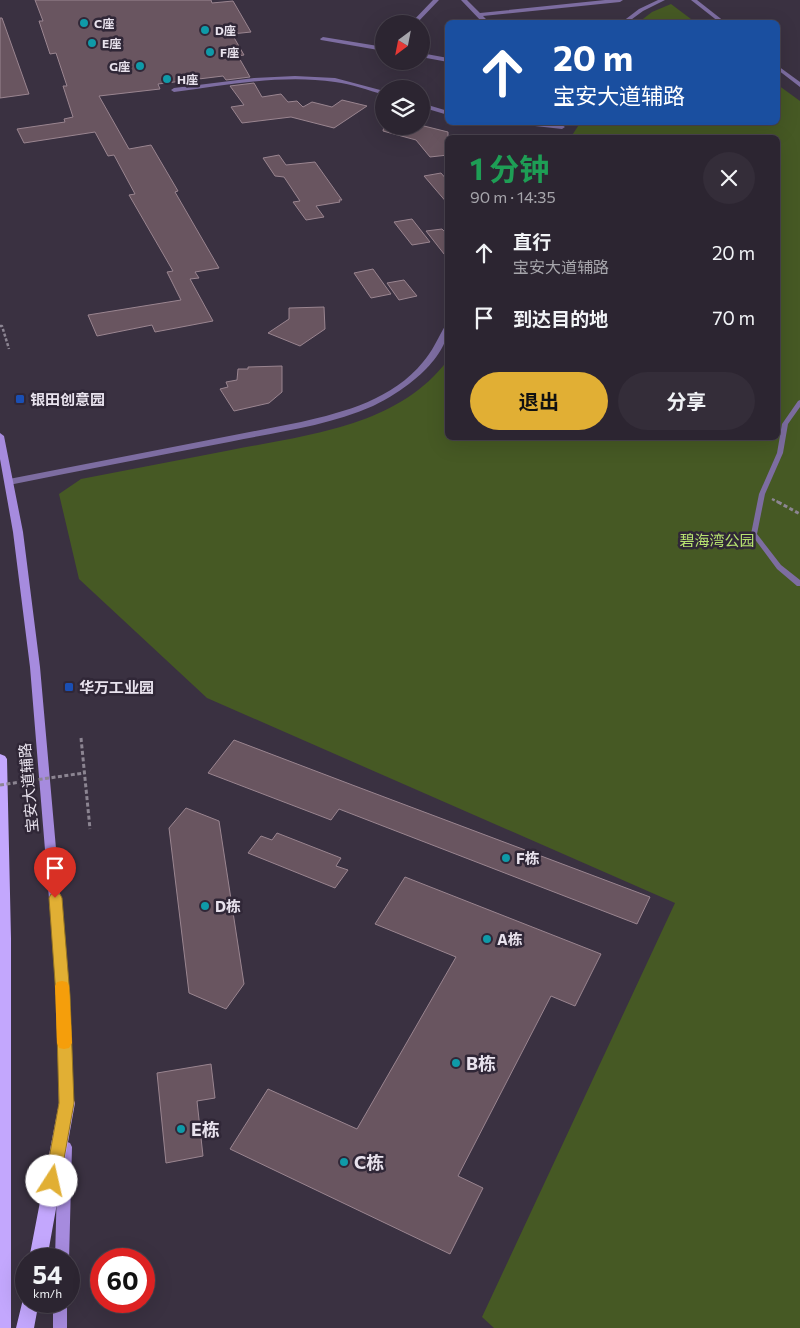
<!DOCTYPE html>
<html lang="zh">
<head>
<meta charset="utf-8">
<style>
	body { margin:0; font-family:Commissioner,"Noto Sans SC",sans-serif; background:#342d39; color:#f1f3f6; height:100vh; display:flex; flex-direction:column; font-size:19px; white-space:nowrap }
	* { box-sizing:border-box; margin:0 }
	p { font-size:16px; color:#a6a5ab }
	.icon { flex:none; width:28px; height:28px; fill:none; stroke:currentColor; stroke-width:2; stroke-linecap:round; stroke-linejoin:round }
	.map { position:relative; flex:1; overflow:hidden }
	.sheet { position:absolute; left:445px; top:135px; width:335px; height:305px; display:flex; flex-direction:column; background:#2c2531; border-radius:8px; box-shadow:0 5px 20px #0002,0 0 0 1px #48424d }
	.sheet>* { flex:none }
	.banner { position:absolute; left:445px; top:20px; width:335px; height:105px; border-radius:8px; box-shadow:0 5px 20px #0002,0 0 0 1px #48424d; background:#1a4fa0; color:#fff; overflow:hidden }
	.needle { width:32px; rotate:212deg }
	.controls { position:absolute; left:375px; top:15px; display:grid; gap:10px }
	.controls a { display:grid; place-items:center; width:55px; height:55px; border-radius:50%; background:#2c2531; box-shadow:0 5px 20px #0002,0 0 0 1px #48424d; font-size:25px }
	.speed { position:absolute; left:15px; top:1248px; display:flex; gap:10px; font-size:25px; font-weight:700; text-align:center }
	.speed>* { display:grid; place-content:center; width:65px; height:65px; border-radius:50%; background:#2c2531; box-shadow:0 5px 20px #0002,0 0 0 1px #48424d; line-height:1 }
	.speed small { font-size:12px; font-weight:400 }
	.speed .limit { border:8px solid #d22; background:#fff; color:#111 }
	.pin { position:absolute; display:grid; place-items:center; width:42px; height:42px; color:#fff; margin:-51px -21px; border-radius:50% 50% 50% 0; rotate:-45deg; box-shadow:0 0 5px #0007 }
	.pin .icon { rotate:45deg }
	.me { position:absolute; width:55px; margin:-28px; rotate:10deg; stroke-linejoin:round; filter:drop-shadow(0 0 4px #0008) }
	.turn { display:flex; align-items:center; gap:18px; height:105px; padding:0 25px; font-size:22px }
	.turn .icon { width:65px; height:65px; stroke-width:2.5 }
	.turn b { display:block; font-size:35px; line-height:42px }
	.round { display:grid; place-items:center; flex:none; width:52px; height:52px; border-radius:26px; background:#342d39 }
	.summary { display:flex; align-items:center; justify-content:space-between; height:85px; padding:0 25px }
	h1 { font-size:30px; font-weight:700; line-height:38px; color:#1e9e55 }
	.primary-button { display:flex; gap:10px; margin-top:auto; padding:10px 25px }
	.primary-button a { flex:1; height:58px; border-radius:30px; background:#e1af34; color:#111; font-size:20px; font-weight:700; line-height:58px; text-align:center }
	.primary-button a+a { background:#342d39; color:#f1f3f6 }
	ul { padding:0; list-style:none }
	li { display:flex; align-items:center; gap:15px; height:65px; padding:0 25px }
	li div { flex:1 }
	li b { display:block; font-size:19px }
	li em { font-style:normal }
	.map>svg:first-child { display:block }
	.green { fill:#465924 }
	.building { fill:#695560; stroke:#9a8590 }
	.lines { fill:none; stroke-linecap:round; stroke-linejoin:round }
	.path-far1 { stroke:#8c8592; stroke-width:2.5; stroke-dasharray:3 2; stroke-linecap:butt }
	.path { stroke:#8c8592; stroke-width:3; stroke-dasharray:4 2.5; stroke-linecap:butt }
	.lane { fill:#7d6da1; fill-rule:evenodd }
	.street { fill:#7d6da1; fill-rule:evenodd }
	.secondary { fill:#a68bde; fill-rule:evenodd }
	.primary { fill:#c3a7fd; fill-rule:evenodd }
	.path-bridge { stroke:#8c8592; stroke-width:3; stroke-dasharray:4 2.5; stroke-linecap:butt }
	.route { fill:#e1af34; stroke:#927222 }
	.slow { fill:#f59e0b }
	.culture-dot { fill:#0f9aa8; stroke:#302737; stroke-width:2 }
	.transit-dot { fill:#1a4fb4; stroke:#302737; stroke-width:2 }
	.labels { text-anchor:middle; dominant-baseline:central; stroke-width:5; stroke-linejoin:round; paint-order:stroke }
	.far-poi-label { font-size:12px; font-weight:bold; fill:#e8e2ed; stroke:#302737; text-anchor:start }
	.poi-label { font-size:15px; font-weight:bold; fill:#e8e2ed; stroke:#302737; text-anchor:start }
	.park-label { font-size:15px; fill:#b7e270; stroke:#302737 }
	.street-label { font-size:15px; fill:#e8e2ed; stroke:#302737 }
	.near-poi-label { font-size:18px; font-weight:bold; fill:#e8e2ed; stroke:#302737; text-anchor:start }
</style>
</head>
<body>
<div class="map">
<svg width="800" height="1328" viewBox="0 0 800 1328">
	<rect width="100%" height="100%" fill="#3a3141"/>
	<path class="green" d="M671,4L695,22H639L652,12Z
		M778,85L800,101V1328H494L482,1317L675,903L207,698L79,579L59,494L81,479C131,469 181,460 231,450C306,435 397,427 447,361L448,438H778V138L571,137L580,123L778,122Z"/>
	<path class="building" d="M35,0H211L212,3L233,1L251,32L232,34L244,55L238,56L250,77L226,80L223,76L158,84L160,89L99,96L129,149L151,145L178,191L175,192L219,268L195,272L199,278L190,279L213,321L155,332L152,325L97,336L88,315L181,300L167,272L173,271L129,195L135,194L114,155L108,156L95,132L24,143L17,129L65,122L64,119L73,117L63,86H67L56,53L50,54L39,21H43Z
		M0,18H2L29,94L0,98Z
		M254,83L262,97L281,94L288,102L297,101L303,107L312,102L332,107L342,100L367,106L334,128L291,117L242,123L231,107L244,105L230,86Z
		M384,126H424L448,132V155L430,157L416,140L383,131Z
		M279,155L286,165L315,162L342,200H339L340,202L316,206L324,217L306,220L293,202L300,201L284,177L275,176L263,158Z
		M441,173L448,181V204L424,176Z
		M412,219L430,242L412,245L394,222Z
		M442,229L448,235V259L426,231Z
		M373,269L391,294L371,298L354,273Z
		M404,280L417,296L399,300L387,283Z
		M324,307L325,329L300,346L268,333L289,319V308Z
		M282,366V392L269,403L234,411L220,389L228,387L226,382L237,380L238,369H248V367Z
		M234,740L355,786L650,897L637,924L339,809L331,820L208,773Z
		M186,808L219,821L244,984L226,1009L189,993L169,828Z
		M277,833L341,858L336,866L348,870L335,888L248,853L261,836L272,840Z
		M405,877L601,954L575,1006L551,996L458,1176L483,1188L450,1254L230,1149L268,1089L357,1129L456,957L375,924Z
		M211,1064L215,1098L197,1101L203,1156L166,1163L157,1073Z"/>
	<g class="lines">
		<path class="path-far1" d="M0,326H2L9,349
			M772,499L780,503"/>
		<path class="path" d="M778,502L800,514
			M81,738L90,829"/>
		<path class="lane" d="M800,400V407L788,424L783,453L765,494L757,534L781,565L800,580V586H797L777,569L751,534L759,494L777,453L782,424L798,401Z"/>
		<path class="street" d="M433,0H439L416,24H410Z
			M461,0H467L480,13L605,0H623L620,2L483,16L488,21L487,22H482Z
			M658,0H665L643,11L628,22H622L639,9Z
			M691,0H697L725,22H719Z
			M323,37L384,47V51L321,40L320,39Z
			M421,53L448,58V62L421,57Z
			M778,66L800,82V87L778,70Z
			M295,76L335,78L384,91V95C368,90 352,84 335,82C282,74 227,85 174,92L171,90L174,88L254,78Z
			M421,103L448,111V115L421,107Z
			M499,122H531L562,125L565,127L562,129Z
			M445,326H448C448,360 401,393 373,406C328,426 277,432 229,442C156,456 82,470 9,485L5,482L9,479L301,422C345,412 393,399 423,362C432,352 438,338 445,326Z"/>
		<path class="secondary" d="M0,433L4,436L23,532L40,667L69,996L73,1108L71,1112L66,1114L61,1112L59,1108L57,996L30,667L13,532L0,459Z
			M65,1141L70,1143L72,1147L69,1260L55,1259L58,1147L60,1143Z
			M53,1301H67V1328H53Z"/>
		<path class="primary" d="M0,754L5,756L7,759L11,938V1328H0Z
			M67,1096L73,1098L75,1103L47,1259H29L59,1103L61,1098Z
			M26,1294V1301H39L34,1328H16L24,1295Z"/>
		<path class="path-bridge" d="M0,785L84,773"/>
	</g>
	<path class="route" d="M55,893L60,894L62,898L70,996L74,1103L60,1181L58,1186L52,1188L47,1186L45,1181L59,1103L56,996L49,898L51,894Z"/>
	<path class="slow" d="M62,981L67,982L69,986L72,1043L69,1048L64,1049L59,1048L57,1043L55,986L57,982Z"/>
	<g class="culture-dot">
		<circle cx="84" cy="23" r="5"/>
		<circle cx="205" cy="30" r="5"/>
		<circle cx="92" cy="43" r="5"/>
		<circle cx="210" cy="52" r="5"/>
		<circle cx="140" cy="66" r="5"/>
		<circle cx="167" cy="79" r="5"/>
		<circle cx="506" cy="858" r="5"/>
		<circle cx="205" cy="906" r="5"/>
		<circle cx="487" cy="939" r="5"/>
		<circle cx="456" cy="1063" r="5"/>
		<circle cx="181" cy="1129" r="5"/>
		<circle cx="344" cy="1162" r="5"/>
	</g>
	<g class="transit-dot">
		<rect x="15" y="394" width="10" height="10" rx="2.5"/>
		<rect x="64" y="682" width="10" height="10" rx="2.5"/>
	</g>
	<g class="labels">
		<g class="far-poi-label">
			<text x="94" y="23">C座</text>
			<text x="215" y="30">D座</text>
			<text x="102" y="43">E座</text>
			<text x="220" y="52">F座</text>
			<text x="130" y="66" text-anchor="end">G座</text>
			<text x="177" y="79">H座</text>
		</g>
		<g class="poi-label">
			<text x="30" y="399">银田创意园</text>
			<text x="79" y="687">华万工业园</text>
			<text x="516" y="858">F栋</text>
			<text x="215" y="906">D栋</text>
			<text x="497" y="939">A栋</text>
		</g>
		<g class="park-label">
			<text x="717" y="540">碧海湾公园</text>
		</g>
		<g class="street-label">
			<text transform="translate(28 788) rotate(-95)">宝安大道辅路</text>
		</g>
		<g class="near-poi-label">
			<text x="466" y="1063">B栋</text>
			<text x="191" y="1129">E栋</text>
			<text x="354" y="1162">C栋</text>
		</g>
	</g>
</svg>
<div class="controls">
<a><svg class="needle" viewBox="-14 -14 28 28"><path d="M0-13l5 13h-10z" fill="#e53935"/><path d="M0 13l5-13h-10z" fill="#a6a5ab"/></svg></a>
<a><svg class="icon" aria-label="layers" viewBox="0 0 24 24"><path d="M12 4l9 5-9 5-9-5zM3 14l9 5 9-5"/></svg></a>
</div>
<div class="speed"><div>54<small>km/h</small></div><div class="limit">60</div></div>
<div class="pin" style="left:55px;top:898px;background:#d93025"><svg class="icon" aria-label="arrive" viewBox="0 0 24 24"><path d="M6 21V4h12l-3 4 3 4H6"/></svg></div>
<svg class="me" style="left:52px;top:1181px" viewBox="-20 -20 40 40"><circle r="19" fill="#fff"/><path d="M0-13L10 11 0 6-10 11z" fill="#e1af34"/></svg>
<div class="banner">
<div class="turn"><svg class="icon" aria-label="ahead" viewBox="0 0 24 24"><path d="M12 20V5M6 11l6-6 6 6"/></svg><div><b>20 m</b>宝安大道辅路</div></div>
</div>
<section class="sheet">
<div class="summary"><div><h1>1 分钟</h1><p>90 m · 14:35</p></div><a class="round"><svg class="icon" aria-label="close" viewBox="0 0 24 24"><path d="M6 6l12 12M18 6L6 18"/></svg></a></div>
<ul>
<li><svg class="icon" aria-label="ahead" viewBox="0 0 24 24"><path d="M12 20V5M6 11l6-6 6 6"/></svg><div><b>直行</b><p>宝安大道辅路</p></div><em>20 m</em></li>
<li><svg class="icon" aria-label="arrive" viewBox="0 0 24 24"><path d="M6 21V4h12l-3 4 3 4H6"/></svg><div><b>到达目的地</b></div><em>70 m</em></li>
</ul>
<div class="primary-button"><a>退出</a><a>分享</a></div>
</section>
</div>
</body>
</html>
